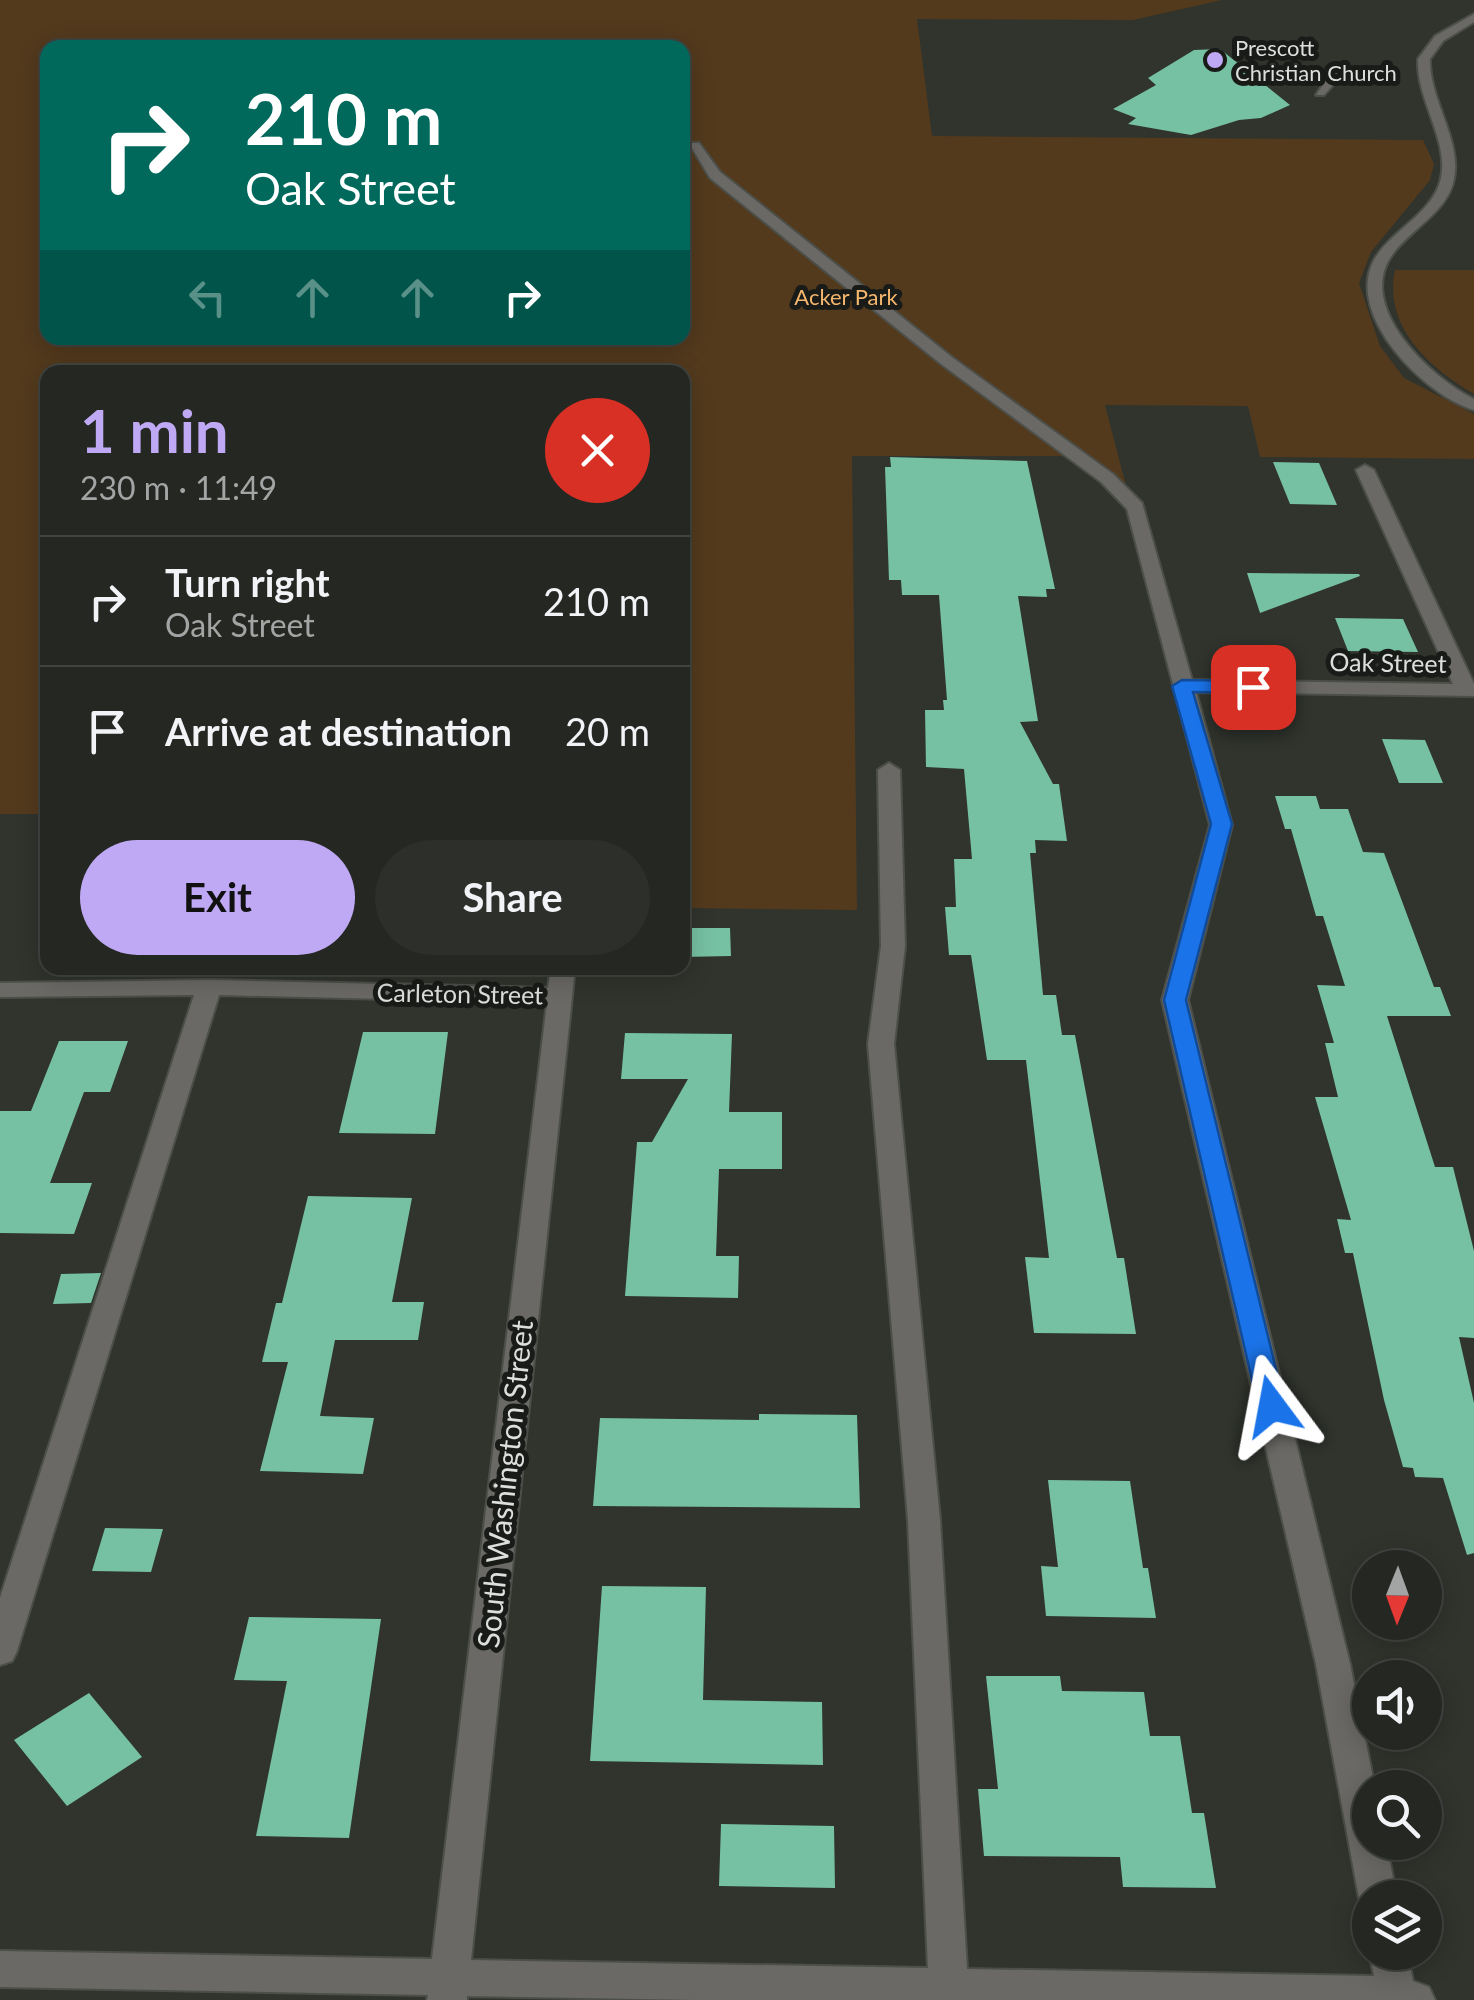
<!DOCTYPE html>
<html lang="en">
<head>
<meta charset="utf-8">
<style>
	body { margin:0; font-family:Lato,sans-serif; background:#2c2f2a; color:#f1f3f6; height:100vh; display:flex; flex-direction:column; font-size:38px; white-space:nowrap }
	* { box-sizing:border-box; margin:0 }
	p { font-size:32px; color:#a3a5a5 }
	.icon { flex:none; width:55px; height:55px; fill:none; stroke:currentColor; stroke-width:2; stroke-linecap:round; stroke-linejoin:round }
	.map { position:relative; flex:1; overflow:hidden }
	.panel { position:absolute; left:40px; top:365px; width:650px; height:610px; display:flex; flex-direction:column; background:#242722; border-radius:20px; box-shadow:0 5px 25px #0003,0 0 0 2px #414440 }
	.panel>* { flex:none }
	.hud { position:absolute; left:40px; top:40px; width:650px; height:305px; border-radius:20px; box-shadow:0 5px 25px #0003,0 0 0 2px #414440; background:#00695c; color:#fff; overflow:hidden }
	.needle { width:65px; rotate:181deg }
	.buttons { position:absolute; left:1352px; top:1550px; display:grid; gap:20px }
	.buttons a { display:grid; place-items:center; width:90px; height:90px; border-radius:50%; background:#242722; box-shadow:0 5px 25px #0003,0 0 0 2px #414440; font-size:50px }
	.pin { position:absolute; display:grid; place-items:center; width:85px; height:85px; color:#fff; margin:-42px; border-radius:20px; box-shadow:0 5px 15px #0006 }
	.me { position:absolute; width:110px; margin:-55px; rotate:347deg; stroke-linejoin:round; filter:drop-shadow(0 0 8px #0008) }
	.turn { display:flex; align-items:center; gap:35px; height:210px; padding:0 40px; font-size:45px }
	.turn .icon { width:130px; height:130px; stroke-width:2.5 }
	.turn b { display:block; font-size:70px; line-height:85px }
	.lanes { display:flex; align-items:center; height:95px; padding:0 40px; background:#0003; justify-content:center; gap:50px; direction:ltr }
	.lanes .off { opacity:.35 }
	.round { display:grid; place-items:center; flex:none; width:105px; height:105px; border-radius:52px; background:#2c2f2a }
	.head { display:flex; align-items:center; justify-content:space-between; height:170px; padding:0 40px }
	h1 { font-size:60px; font-weight:700; line-height:75px; color:#bfa9f4 }
	.primary-button { display:flex; gap:20px; margin-top:auto; padding:20px 40px }
	.primary-button a { flex:1; height:115px; border-radius:60px; background:#bfa9f4; color:#111; font-size:40px; font-weight:700; line-height:115px; text-align:center }
	.primary-button a+a { background:#2c2f2a; color:#f1f3f6 }
	ul { padding:0; list-style:none }
	li { display:flex; align-items:center; gap:30px; height:130px; padding:0 40px; border-top:2px solid #414440 }
	li div { flex:1 }
	li b { display:block; font-size:38px }
	li em { font-style:normal }
	.map>svg:first-child { display:block }
	.green { fill:#533a1d; fill-rule:evenodd }
	.building { fill:#76c0a3 }
	.lines { fill:none; stroke-linecap:round; stroke-linejoin:round }
	.minor-casing { stroke:#4c4f49; stroke-width:4 }
	.minor { fill:#6a6965; fill-rule:evenodd }
	.route { fill:#1a73e8; stroke:#114b97; stroke-width:2.5 }
	.poi-dot { fill:#bfa9f4; stroke:#191b18; stroke-width:4 }
	.labels { text-anchor:middle; dominant-baseline:central; stroke-width:10; stroke-linejoin:round; paint-order:stroke }
	.far-poi-label { font-size:22px; fill:#dcdfdb; stroke:#191b18; text-anchor:start }
	.far-park-label { font-size:22px; fill:#f5b66e; stroke:#191b18 }
	.street-label { font-size:25px; fill:#dcdfdb; stroke:#191b18 }
	.near-street-label { font-size:30px; fill:#dcdfdb; stroke:#191b18 }
</style>
</head>
<body>
<div class="map">
<svg width="1474" height="2000" viewBox="0 0 1474 2000">
	<rect width="100%" height="100%" fill="#30342d"/>
	<path class="green" d="M0,0H1222L1133,20L917,19L932,136L1423,140L1434,164L1430,180L1371,252L1359,283L1380,346L1404,378L1474,414V459L1260,457L1248,406L1105,405L1126,486L1074,449L1075,456H852L857,910L683,908L682,372H48L47,814H0ZM48,48H682V338H48Z
		M1395,270H1474V394C1430,368 1383,327 1395,270Z"/>
	<path class="building" d="M1220,49L1290,105L1261,118L1239,120L1191,135L1128,124L1136,118L1113,109L1156,85L1148,78L1194,50Z
		M890,457L1027,461L1055,589H1046L1047,597L1018,596L1038,721L1020,722L1053,784H1059L1067,841L1035,840L1036,853H1030L1043,995H1056L1062,1035H1075L1117,1258H1124L1136,1334L1034,1333L1025,1257L1049,1258L1026,1060H987L971,955H949L945,907H956L954,859H972L964,769L926,767L925,710H944L943,700H947L939,595H902L901,580H889L885,467H891Z
		M1273,462L1319,463L1337,505L1290,504Z
		M1247,573L1359,574L1360,576L1260,613Z
		M1335,618L1403,619L1418,652L1348,651Z
		M1382,739L1425,740L1443,783H1399Z
		M1275,796H1316L1320,809H1348L1363,852L1384,853L1434,987H1440L1451,1016H1387L1435,1167H1453L1474,1251V1338L1459,1337L1474,1403V1553L1467,1555L1443,1478L1415,1477L1413,1468L1403,1467L1384,1400L1353,1253H1345L1337,1219L1351,1220L1315,1097H1338L1325,1043H1334L1317,985L1345,986L1323,916H1316L1291,829H1285Z
		M682,928H730L731,956L682,957Z
		M363,1032H448L435,1134L339,1133Z
		M625,1033L732,1034L729,1112H782V1169H719L716,1256H739L738,1298L625,1296L637,1142H652L688,1079H621Z
		M59,1041H128L110,1092H84L50,1183H92L74,1234L0,1233V1111H31Z
		M308,1196L412,1198L392,1302H424L418,1340H335L320,1416L374,1418L363,1474L260,1471L288,1362H262L276,1303H282Z
		M101,1273L91,1303L53,1304L61,1274Z
		M759,1414L857,1415L860,1508L593,1506L600,1418L759,1420Z
		M1048,1480L1130,1481L1143,1568H1148L1156,1618L1046,1616L1041,1566L1058,1567Z
		M105,1528L163,1529L151,1572L92,1571Z
		M602,1586L706,1587L703,1700L822,1702L823,1765L590,1761Z
		M249,1617L381,1619L349,1838L256,1836L287,1681L234,1680Z
		M986,1676H1060L1062,1691L1144,1692L1150,1736H1180L1192,1813H1204L1216,1888L1123,1887L1120,1857L984,1856L978,1789H998Z
		M89,1693L142,1757L67,1806L14,1740Z
		M721,1824L834,1826L835,1888L719,1886Z"/>
	<g class="lines">
		<g class="minor-casing">
			<path id="minor" d="M1474,14V22L1443,41L1430,59C1429,100 1462,140 1454,179C1448,212 1410,229 1392,255C1355,307 1431,378 1474,399V410C1425,396 1344,315 1374,260C1391,230 1434,213 1441,178C1449,140 1416,99 1418,59L1435,36Z
				M1331,73L1341,76L1324,95H1316Z
				M689,143H699L720,172L953,358L1113,474L1142,503L1192,680L1453,684L1356,470L1365,465L1374,470L1474,684V696L1196,692L1232,825L1188,1000L1350,1664L1375,1788H1370V1842H1386L1397,1898H1370V1912L1359,1898L1316,1664L1162,1000L1210,825L1127,509L1101,482L941,364L710,178Z
				M889,763L900,770L905,946L894,1044L940,1520L967,1969L1374,1976L1369,1952L1370,1949L1407,1952L1413,1981L1429,1987L1435,2000H694L467,1996V2000H427L428,1995L0,1987V1951L432,1959L547,1003L219,995L17,1651L12,1661L0,1665V1598L194,995L0,997V983L209,980L548,988L551,968H575L471,1960L928,1968L908,1520L868,1044L881,946L878,770Z"/>
		</g>
		<use href="#minor" class="minor"/>
	</g>
	<path class="route" d="M1182,680L1253,681L1262,687L1253,693L1193,692L1232,824L1186,1000L1285,1406L1272,1416L1258,1406L1164,1000L1211,824L1172,686Z"/>
	<circle class="poi-dot" cx="1215" cy="60" r="10"/>
	<g class="labels">
		<g class="far-poi-label">
			<text x="1235" y="47">Prescott<tspan x="1235" dy="25">Christian Church</tspan></text>
		</g>
		<g class="far-park-label">
			<text x="846" y="296">Acker Park</text>
		</g>
		<g class="street-label">
			<text transform="translate(1388 662) rotate(1)">Oak Street</text>
			<text transform="translate(460 993) rotate(1)">Carleton Street</text>
		</g>
		<g class="near-street-label">
			<text transform="translate(504 1484) rotate(-84)">South Washington Street</text>
		</g>
	</g>
</svg>
<div class="buttons">
<a><svg class="needle" viewBox="-14 -14 28 28"><path d="M0-13l5 13h-10z" fill="#e53935"/><path d="M0 13l5-13h-10z" fill="#a3a5a5"/></svg></a>
<a><svg class="icon" aria-label="sound" viewBox="0 0 24 24"><path d="M4 9h4l5-4v14l-5-4H4zM17 9q2 3 0 6"/></svg></a>
<a><svg class="icon" aria-label="search" viewBox="0 0 24 24"><circle cx="10" cy="10" r="6"/><path d="M15 15l6 6"/></svg></a>
<a><svg class="icon" aria-label="layers" viewBox="0 0 24 24"><path d="M12 4l9 5-9 5-9-5zM3 14l9 5 9-5"/></svg></a>
</div>
<div class="pin" style="left:1253px;top:687px;background:#d93025"><svg class="icon" aria-label="arrive" viewBox="0 0 24 24"><path d="M6 21V4h12l-3 4 3 4H6"/></svg></div>
<svg class="me" style="left:1272px;top:1406px" viewBox="-20 -20 40 40"><path d="M0-17L14 15 0 8-14 15z" fill="#1a73e8" stroke="#fff" stroke-width="4"/></svg>
<div class="hud">
<div class="turn"><svg class="icon" aria-label="right" viewBox="0 0 24 24"><path d="M7 20v-9h11M14 6l5 5-5 5"/></svg><div><b>210 m</b>Oak Street</div></div>
<div class="lanes"><svg class="icon off" aria-label="left" viewBox="0 0 24 24"><path d="M17 20v-9H6M10 6l-5 5 5 5"/></svg><svg class="icon off" aria-label="ahead" viewBox="0 0 24 24"><path d="M12 20V5M6 11l6-6 6 6"/></svg><svg class="icon off" aria-label="ahead" viewBox="0 0 24 24"><path d="M12 20V5M6 11l6-6 6 6"/></svg><svg class="icon" aria-label="right" viewBox="0 0 24 24"><path d="M7 20v-9h11M14 6l5 5-5 5"/></svg></div>
</div>
<section class="panel">
<div class="head"><div><h1>1 min</h1><p>230 m · 11:49</p></div><a class="round" style="background:#d93025;color:#fff"><svg class="icon" aria-label="close" viewBox="0 0 24 24"><path d="M6 6l12 12M18 6L6 18"/></svg></a></div>
<ul>
<li><svg class="icon" aria-label="right" viewBox="0 0 24 24"><path d="M7 20v-9h11M14 6l5 5-5 5"/></svg><div><b>Turn right</b><p>Oak Street</p></div><em>210 m</em></li>
<li><svg class="icon" aria-label="arrive" viewBox="0 0 24 24"><path d="M6 21V4h12l-3 4 3 4H6"/></svg><div><b>Arrive at destination</b></div><em>20 m</em></li>
</ul>
<div class="primary-button"><a>Exit</a><a>Share</a></div>
</section>
</div>
</body>
</html>
